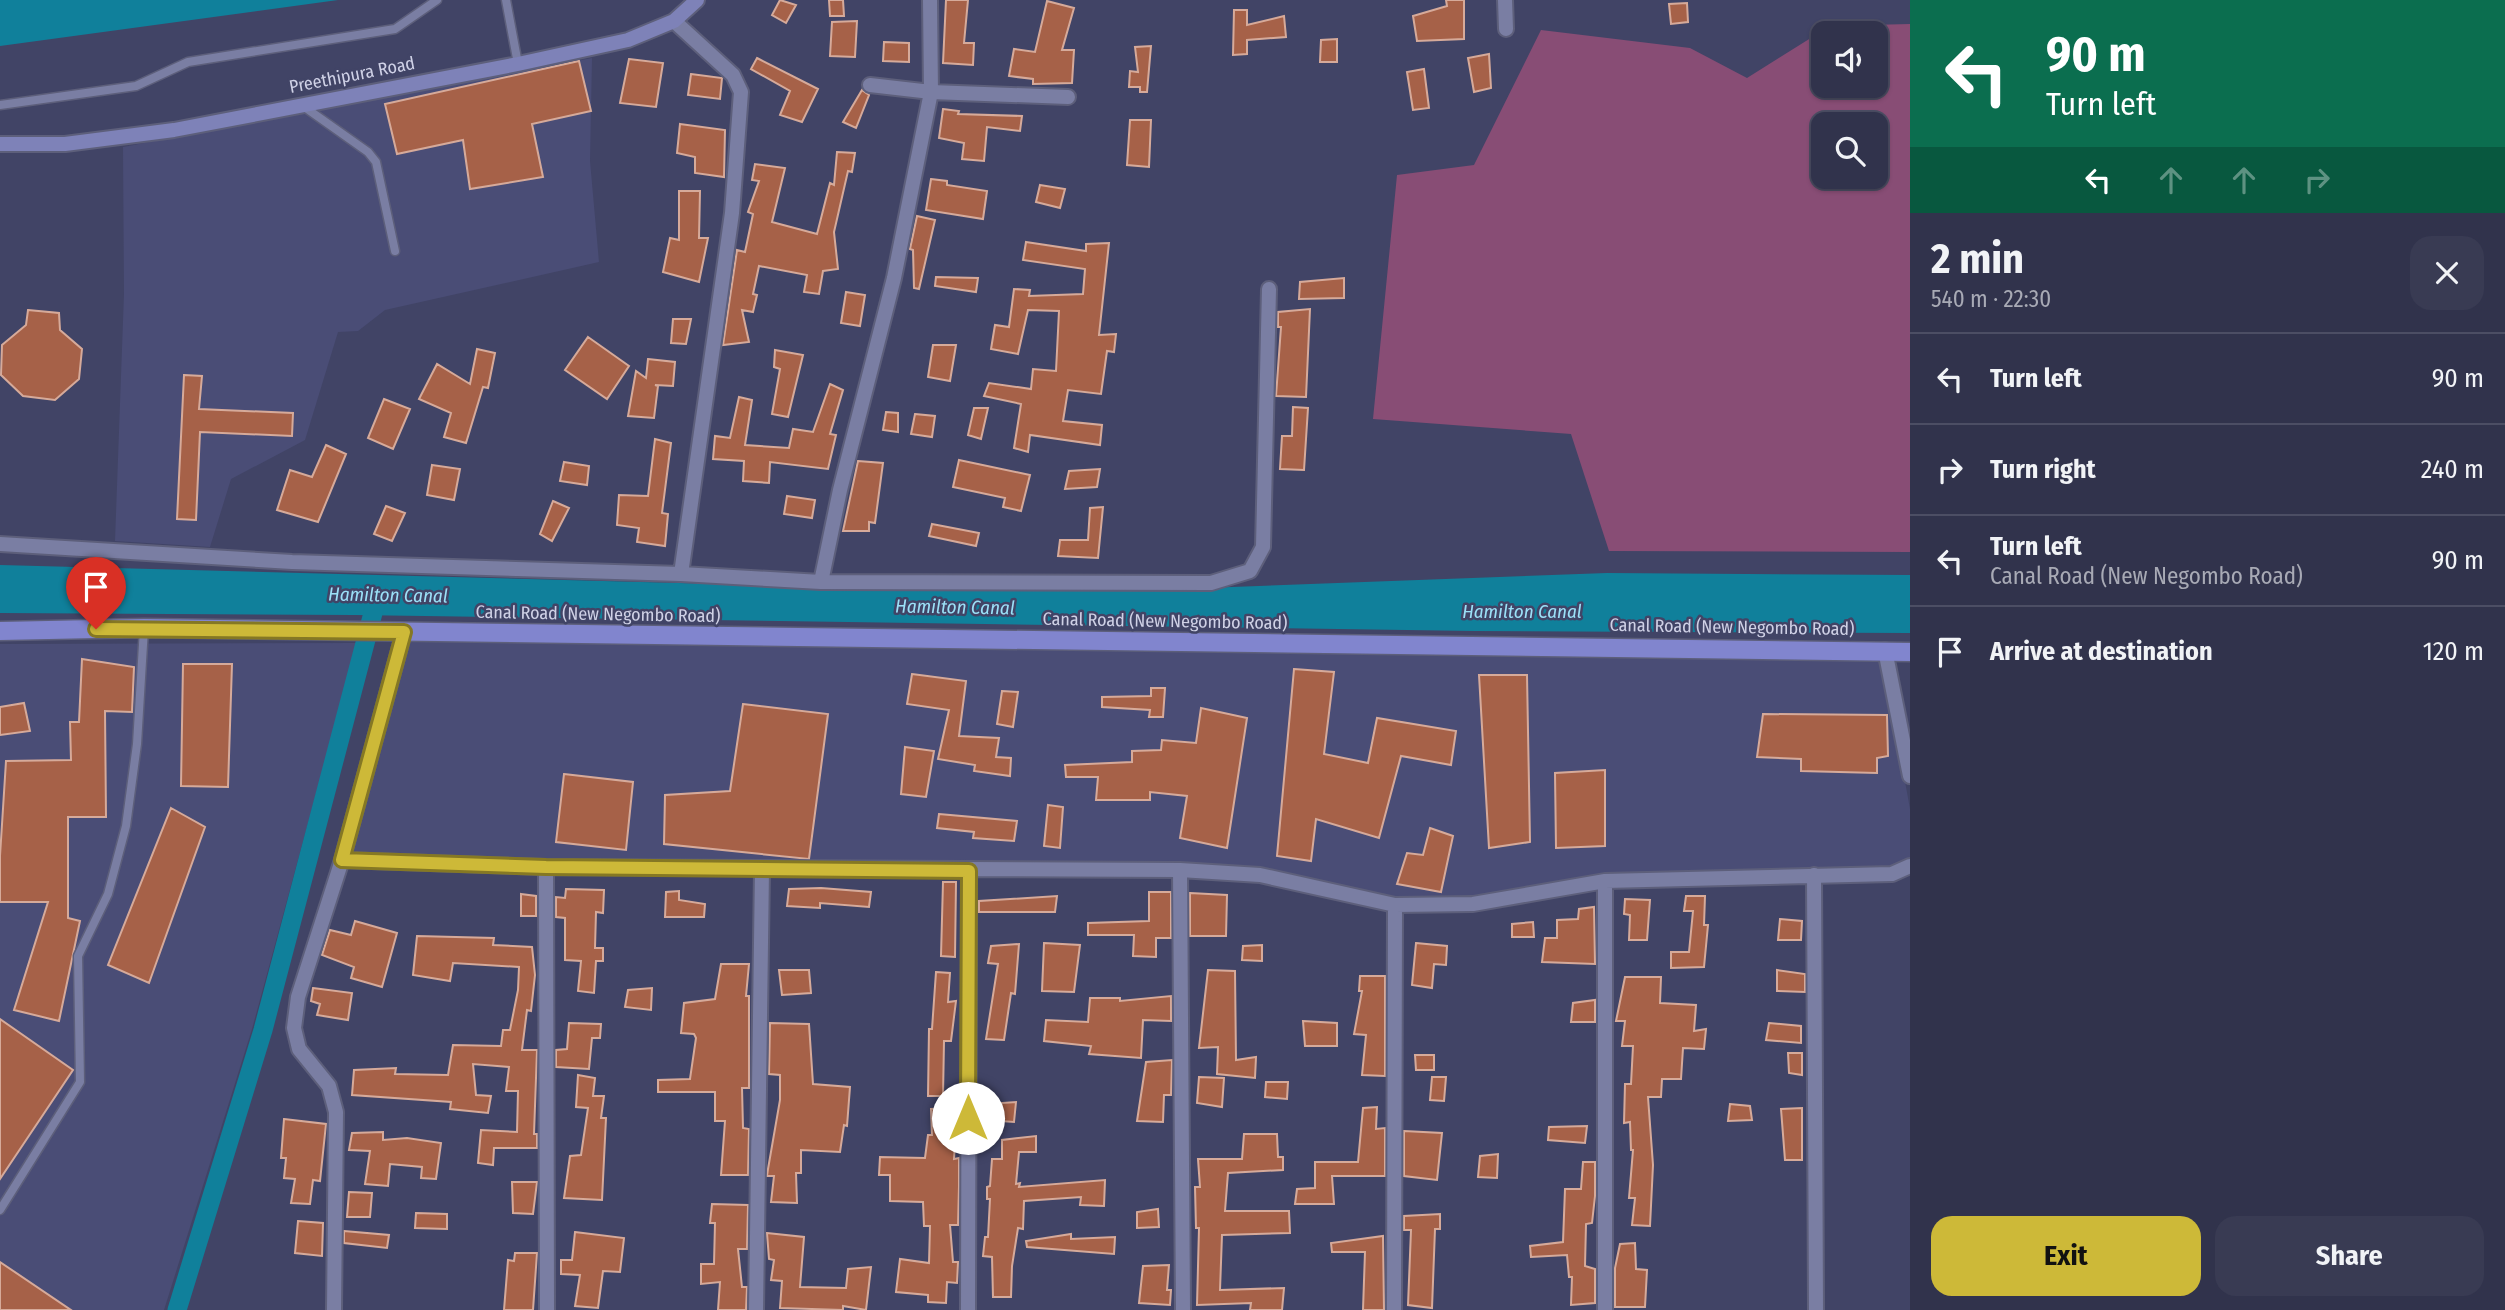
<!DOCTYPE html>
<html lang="en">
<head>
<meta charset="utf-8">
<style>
	body { margin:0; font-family:"Fira Sans Condensed",sans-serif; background:#393b53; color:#f1f3f6; height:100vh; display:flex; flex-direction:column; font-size:26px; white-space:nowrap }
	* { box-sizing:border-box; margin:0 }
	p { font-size:23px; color:#a8aab5 }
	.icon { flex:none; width:38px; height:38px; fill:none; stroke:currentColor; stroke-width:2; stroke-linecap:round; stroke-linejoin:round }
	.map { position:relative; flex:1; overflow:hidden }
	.details { display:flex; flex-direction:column; background:#31334c; width:595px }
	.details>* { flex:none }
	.hud { background:#0b6e4f; color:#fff; overflow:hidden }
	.controls { position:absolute; left:1811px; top:21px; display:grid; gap:14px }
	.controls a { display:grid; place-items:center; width:77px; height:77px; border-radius:14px; background:#31334c; box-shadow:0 2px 5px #0004,0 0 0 2px #4c4e64; font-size:35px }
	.pin { position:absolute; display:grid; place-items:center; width:60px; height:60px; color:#fff; margin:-72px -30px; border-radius:50% 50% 50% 0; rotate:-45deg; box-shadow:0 0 7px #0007 }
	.pin .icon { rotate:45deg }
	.me { position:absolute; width:77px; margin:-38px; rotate:0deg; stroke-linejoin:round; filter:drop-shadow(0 0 5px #0008) }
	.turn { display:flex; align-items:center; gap:24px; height:147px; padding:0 21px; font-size:32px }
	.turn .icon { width:91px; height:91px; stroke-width:2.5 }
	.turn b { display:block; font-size:49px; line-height:60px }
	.lanes { display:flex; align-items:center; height:66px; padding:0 21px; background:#0003; justify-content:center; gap:35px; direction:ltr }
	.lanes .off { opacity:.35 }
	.round { display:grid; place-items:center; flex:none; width:74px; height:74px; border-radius:21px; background:#393b53 }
	.headline { display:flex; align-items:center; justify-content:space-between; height:119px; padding:0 21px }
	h1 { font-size:42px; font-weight:700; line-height:52px }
	.action { display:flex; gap:14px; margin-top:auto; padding:14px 21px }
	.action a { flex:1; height:80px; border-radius:21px; background:#cdb938; color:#111; font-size:28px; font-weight:700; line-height:80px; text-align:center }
	.action a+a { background:#393b53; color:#f1f3f6 }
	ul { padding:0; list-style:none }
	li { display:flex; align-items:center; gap:21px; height:91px; padding:0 21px; border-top:2px solid #4c4e64 }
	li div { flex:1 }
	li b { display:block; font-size:26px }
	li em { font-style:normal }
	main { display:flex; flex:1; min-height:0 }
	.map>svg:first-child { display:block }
	.built { fill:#4a4d76 }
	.green { fill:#884d75; fill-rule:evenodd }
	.water { fill:#10809b }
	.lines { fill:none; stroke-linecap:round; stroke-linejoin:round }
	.canal { stroke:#10809b; stroke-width:19 }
	.building { fill:#a66148; stroke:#d6aa9a; stroke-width:2 }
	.lane-casing { stroke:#5d5f7b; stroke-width:11 }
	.street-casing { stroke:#5d5f7b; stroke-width:18 }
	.secondary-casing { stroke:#5d5f7b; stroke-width:18 }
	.primary-casing { stroke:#5d5f7b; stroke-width:21 }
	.lane { stroke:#7a7ea3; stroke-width:8 }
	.street { stroke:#7a7ea3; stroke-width:14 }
	.secondary { stroke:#7e82b8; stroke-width:14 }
	.primary { stroke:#8185ce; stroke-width:18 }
	.route-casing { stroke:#857824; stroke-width:18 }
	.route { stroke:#cdb938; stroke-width:12 }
	.labels { text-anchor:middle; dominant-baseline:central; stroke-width:5; stroke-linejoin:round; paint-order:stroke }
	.street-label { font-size:18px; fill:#cfd1e6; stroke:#414466 }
	.water-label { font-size:19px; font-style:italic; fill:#9be1f8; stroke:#414466 }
</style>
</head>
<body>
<main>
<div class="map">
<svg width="1910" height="1310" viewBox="0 0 1910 1310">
	<rect width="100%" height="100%" fill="#414466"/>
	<path class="built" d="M592,58L590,161L599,262L385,310L358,331L338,332L305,440L231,479L210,547L115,541L124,294L123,147Z
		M399,636L1882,654L1910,809V860L1905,867L1605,877L1433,904L1261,871L546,863L339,856Z
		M357,643L252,1029L164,1310H0V644Z"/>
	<path class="green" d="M1910,24V552L1609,551L1571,434L1373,419L1397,175L1474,165L1541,30L1690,48L1747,78L1830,26ZM1824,33H1876V86H1824ZM1824,124H1876V177H1824Z"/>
	<path class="water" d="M0,0H338L0,46Z
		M0,565L864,588L1125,591L1607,573L1910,575V633L1474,631L355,615L0,613Z"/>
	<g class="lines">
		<path class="canal" d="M177,1310L263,1030L378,594"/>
	</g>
	<path class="building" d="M780,0L796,5L786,23L772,15Z
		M829,0H843L844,16H830Z
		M946,0H968L964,43H974L973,65L943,63Z
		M1446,0H1464V39L1417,41L1413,16L1447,6Z
		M1047,1L1074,8L1062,50H1074L1072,83L1033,84V79L1009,76L1014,49L1035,52Z
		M1687,3L1688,22L1671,24L1669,4Z
		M1234,10H1247V25L1284,16L1286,37L1247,40V54L1233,55Z
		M857,21L855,57L830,56L832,22Z
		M1337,39V62H1320L1321,40Z
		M884,42L909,43V62L883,61Z
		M1151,46L1147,92H1140V87H1129L1130,71L1138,72L1135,47Z
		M1489,54L1491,88L1474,92L1468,58Z
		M757,58L818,89L802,122L780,115L790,91L751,69Z
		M629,59L663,63L656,107L620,103Z
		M579,61L591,111L532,124L543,177L470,189L463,140L397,154L385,104Z
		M1424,69L1429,108L1413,110L1407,72Z
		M691,74L722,78L720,99L688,95Z
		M862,90L869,95L856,128L843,122Z
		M943,109L959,111L958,114L1022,116L1020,131L987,127L984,161L962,159L964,143L939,138Z
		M1130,120H1151L1149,167L1127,165Z
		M680,124L725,130L724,177L695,173V157L677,153Z
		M837,152L855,153L852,172L848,171L834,232L838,269L823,271L819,294L804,292L807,275L759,266L753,294L757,295L753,312L742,310L749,342L723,345L737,250L745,252L753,214L748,212L759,181L752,180L755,164L785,168L772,222L817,234L830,183L834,185Z
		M931,179L947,181V185L987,191L983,219L926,210Z
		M1040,185L1065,189L1060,208L1036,202Z
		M679,191H700L699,238H708L699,282L663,272L670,238L679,240Z
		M917,216L935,220L919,289L914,288L913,250L910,249Z
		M1026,242L1086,251V244L1109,243L1099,335L1116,334L1114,352L1107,351L1101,394L1068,390L1063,421L1102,425L1100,445L1030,435L1028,452L1014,448L1021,404L984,396L989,383L1031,389L1033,369L1056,371L1059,311L1028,310L1018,354L991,349L995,325L1009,327L1014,289L1030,290L1029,296L1083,294L1085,269L1023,260Z
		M936,277L978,278L976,292L935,286Z
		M1344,278V298L1299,299L1300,282Z
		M846,292L865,295L860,326L841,323Z
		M1310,309L1306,397L1276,396L1281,327H1278V312Z
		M28,310L59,313L60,330L82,349L79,379L55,400L23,396L1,375L2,345L26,325Z
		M673,319H691L686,344L671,343Z
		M588,337L629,366L607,399L565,370Z
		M933,345H956L950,381L928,377Z
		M477,349L495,353L488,388L483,387L466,443L444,437L451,413L419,399L437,364L470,384Z
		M775,350L803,355L788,417L772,414L780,369L774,367Z
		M648,359L675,362L673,386L655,385L658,386L654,418L628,416L636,371L646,378Z
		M184,375L202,376L199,409L293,413L292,436L200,432L196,520L177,519Z
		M830,384L843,390L830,434L836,435L828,469L770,462L769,483L743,481L744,461L713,459L715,436L730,438L739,397L752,400L745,445L789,448L793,429L813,432Z
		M384,399L410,409L393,449L368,438Z
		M1293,407L1308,408L1304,470L1280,469L1282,436H1292Z
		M974,408H988L981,439L968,435Z
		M886,412L898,413V432L883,430Z
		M915,414L935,416L932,437L911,434Z
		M655,439L671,443L662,513L668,514L665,546L637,542L639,528L617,525L619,495L648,496Z
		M326,445L346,454L318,522L277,510L290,470L312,477Z
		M959,460L1030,475L1021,511L1003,507L1005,498L953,487Z
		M858,461L883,463L875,523L869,522V531H843Z
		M564,462L589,466L587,485L560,481Z
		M432,465L460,469L454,500L427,495Z
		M1100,469L1097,487L1065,489L1069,471Z
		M787,496L815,500L812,518L784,514Z
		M553,501L569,508L552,541L540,534Z
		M386,506L405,513L392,541L374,534Z
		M1103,507L1098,558L1058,556L1060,540H1088L1090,508Z
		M932,524L979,533L976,546L929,536Z
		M82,659L134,667L132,712L105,711L106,817H68V918L80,921L59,1021L14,1010L48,902H0V856L6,761L71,760L70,722H79Z
		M183,664H232L228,787L181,786Z
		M1294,669L1334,672L1324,754L1368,763L1377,718L1456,731L1451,765L1401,756L1379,838L1316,819L1311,861L1277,856Z
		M912,674L966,681L959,736L999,738L996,757L1011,758L1010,776L974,771L975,765L938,759L949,710L907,704Z
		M1479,675H1527L1530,842L1489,848Z
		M1151,688H1165L1163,717H1149L1150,710L1102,707V697L1151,696Z
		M1002,691L1018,692L1013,727L997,724Z
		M24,703L30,731L0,735V707Z
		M743,704L828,714L809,859L664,844L665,795L730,791Z
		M1201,708L1247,718L1227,848L1180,838L1187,796L1150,792V800H1096L1098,777H1066L1065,765L1132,762V751L1161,750L1162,740L1196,743Z
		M1763,714L1887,715L1888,756L1877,758V773L1801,771V759L1757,757Z
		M905,747L934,751L926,797L901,794Z
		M1605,770V846L1556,848L1555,773Z
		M564,774L633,782L626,850L556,842Z
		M1048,805L1063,807L1060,848L1044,846Z
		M171,808L205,827L149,983L108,965Z
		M939,814L1017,821L1014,841L973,838L974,832L937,828Z
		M1430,828L1453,836L1441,892L1397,884L1407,853L1423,855Z
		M943,882H956L955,957L941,956Z
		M821,888L871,892L869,907L820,903V908L787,906L789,889Z
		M566,889L604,890L603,913L596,912L595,948H603V961H596L594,993L578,991L581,961L565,960V918L556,917V897L565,898Z
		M679,891V900L705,904L704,917H665L666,892Z
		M1149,892H1171V938H1156V957L1133,956L1134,935H1088V923L1149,921Z
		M1190,893L1227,895L1226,936H1190Z
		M521,894L536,896V916H521Z
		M1057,896L1055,912H979V901Z
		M1686,896H1705L1704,925H1708L1704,967L1671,968V952H1689L1693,911H1684Z
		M1625,899L1650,900L1647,940H1629L1630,915L1624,914Z
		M1594,907L1595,964L1542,962L1545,938H1557V920L1578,919L1579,909Z
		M1780,919L1802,921L1801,940H1778Z
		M355,921L397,933L382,987L351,978L354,967L322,955L330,930L351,935Z
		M1533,922L1534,937H1512V924Z
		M417,936L494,938L493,945L532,947L535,975L531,1011L527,1010L522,1050H537L534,1134H537V1148H494L493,1165L478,1163L481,1130L517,1132L518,1091H506L509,1067L473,1064L476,1095L491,1096L488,1113L450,1109L451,1102L352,1095L354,1070L396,1068L395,1074L448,1075L453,1045L501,1046L503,1030H510L518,990L519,967L453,963L450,981L413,975Z
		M1044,943L1080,945L1074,992L1042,991Z
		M1416,943L1447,946L1446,965L1434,964L1432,988L1412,985Z
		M1019,944L1015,994L1011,993L1004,1040L986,1039L998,964L988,963L991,946Z
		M1262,945V961L1242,960L1243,946Z
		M721,964H749L746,996H749V1088H742L743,1128L749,1129L748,1175H721L725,1121H715V1092H658V1080L690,1079L696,1038L694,1034L681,1033L684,1003L715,999Z
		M779,970H809L811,993L782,995Z
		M1208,970L1235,971L1236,1060L1256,1057L1255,1078L1217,1074L1218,1047L1199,1048Z
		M1777,970L1805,974V992L1777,991Z
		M936,972L950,973L948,1002L956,1001L951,1041H944L943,1096H928L929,1029H932Z
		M1360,976H1385V1076L1362,1075L1366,1035L1354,1034L1362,991H1359Z
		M1625,977H1661L1660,1003L1696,1005L1694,1031L1706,1029L1704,1049L1683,1048L1681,1079H1662L1661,1097H1648L1653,1165L1650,1226L1632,1225L1635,1198H1629L1633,1150H1631L1630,1122L1624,1123L1625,1084H1631L1633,1046H1622L1625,1021H1616Z
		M313,988L352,993L348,1020L317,1015L320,1004L311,1001Z
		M652,988L651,1010L625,1007L628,990Z
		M1171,996V1021L1143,1020L1141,1058L1089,1054L1091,1046L1044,1041L1046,1020L1088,1022L1090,998H1120V1001Z
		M1595,1000V1022H1571L1573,1003Z
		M0,1019L73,1070L0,1179Z
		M1303,1021L1337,1023V1046H1305Z
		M569,1023L601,1024L600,1038H592L589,1069L556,1067V1050L567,1049Z
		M770,1023L809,1024L813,1084L850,1087L847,1126L844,1125L840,1152L801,1150V1173H796L797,1203L771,1202L774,1176H767L768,1169L780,1100V1075L769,1074Z
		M1769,1023L1801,1026V1043L1766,1040Z
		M1788,1053H1802V1075L1789,1073Z
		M1415,1055H1434V1070H1416Z
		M1172,1060L1171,1095H1164L1163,1122L1137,1121L1146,1062Z
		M578,1075L595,1078L593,1096H604L601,1118H606L602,1200L564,1198L570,1156L581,1155L588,1108L576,1107Z
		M1199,1077L1224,1078L1222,1107L1197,1103Z
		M1432,1077H1446L1444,1101L1430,1100Z
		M1266,1082H1288L1287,1099L1265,1097Z
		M1016,1102L1014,1122L986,1120L988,1104Z
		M1730,1104L1750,1106L1752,1120L1728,1121Z
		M1377,1107L1376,1129L1385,1128V1176H1332L1334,1204H1295L1297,1189L1315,1188V1162H1358L1363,1108Z
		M953,1108L952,1127H956L954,1159L959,1158V1186L958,1225H950L953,1262H958L957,1283L947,1282L946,1303L928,1302V1295L896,1292L900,1259L929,1263L930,1226H924L923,1202L890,1201V1175H879L880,1157L925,1158L928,1135H932L931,1109Z
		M1802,1108V1160H1785L1781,1109Z
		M284,1119L326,1124L320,1181L313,1180L310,1204L291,1203L295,1179L284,1178L286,1158H281Z
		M1587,1126L1585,1143L1548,1140L1549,1127Z
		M1404,1131L1442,1133L1437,1180L1404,1176Z
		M383,1132V1140L407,1138L441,1143L436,1179L421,1178L422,1167L390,1164L388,1186L365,1184L370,1151L349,1150L352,1133Z
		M1244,1134H1277L1278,1157H1283V1170L1228,1173L1225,1211H1289L1290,1233L1222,1235L1220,1290L1284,1288L1282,1310H1250L1251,1303L1197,1305L1199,1228H1196L1195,1187H1200L1198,1159H1242Z
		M1036,1136V1152H1019L1016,1184L1020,1183L1019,1187L1105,1180L1104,1206L1080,1205L1081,1197L1024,1201L1023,1229L1018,1228L1012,1266L1011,1297H993L992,1257L983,1256L985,1237H988L990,1199H987V1187L990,1186L992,1159H1002V1140Z
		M1498,1154L1497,1178L1478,1177L1480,1156Z
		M1583,1162H1595V1196L1592,1223L1586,1224L1585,1266L1595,1269V1303L1571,1305L1572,1277H1569L1567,1255L1531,1257L1530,1246L1563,1242L1565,1189H1581Z
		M512,1182H537L533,1214L513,1213Z
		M349,1192L372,1193L370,1217H347Z
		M712,1204L748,1205L747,1249H738L742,1287H747L746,1310H718L720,1282L701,1284V1264H714L715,1223H710Z
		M1158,1209L1159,1227L1137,1228V1212Z
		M416,1213L447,1214V1229L415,1228Z
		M1440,1214V1229H1435L1432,1308L1408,1305L1411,1230H1404V1216Z
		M298,1221L323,1223L322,1256L295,1253Z
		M344,1231L389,1235L387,1248L344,1243Z
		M575,1232L624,1238L620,1272L603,1271L598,1308L575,1306L580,1275L561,1274V1260H572Z
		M767,1233L804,1237L800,1287L846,1288L848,1269L871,1267L866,1310L843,1306V1310L780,1308L782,1281L771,1280L774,1260L769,1259Z
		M1071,1234V1239L1115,1237L1114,1254L1027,1247L1026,1241Z
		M1383,1236L1384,1310H1363L1365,1252H1332L1331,1243Z
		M1635,1243L1636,1269L1647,1270L1645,1307H1615V1268L1620,1244Z
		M515,1253H537L533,1310H504L508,1260L514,1261Z
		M0,1262L71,1310H0Z
		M1169,1265L1167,1290H1171L1170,1305L1139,1303L1143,1266Z"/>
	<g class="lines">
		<g class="lane-casing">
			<path id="lane" d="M506,0L518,64
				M0,105L136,86L188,62L395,29L437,0
				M303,106L368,152L376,162L395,251
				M0,1210L80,1082L78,956L108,894L126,826L137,744L144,628"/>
		</g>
		<g class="street-casing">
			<path id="street" d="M1505,0L1506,29
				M674,21L733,75L741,92L732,213L681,574L821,582L1211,583L1250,571L1263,547L1269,289
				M870,85L931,92L1068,97
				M0,544L292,562L681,574
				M821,582L840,490L894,278L931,92L930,0
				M1885,650L1910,776
				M342,860L546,867L1180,870L1260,875L1395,905L1473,904L1605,881L1892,874L1910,866
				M546,867L547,1310
				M1180,870L1183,1310
				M1814,875L1816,1310
				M334,1310L336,1112L329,1086L299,1049L294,1028L298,997L342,860L404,632
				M756,1310L762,869
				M968,1310L969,871
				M1394,1310L1395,905
				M1605,1310V881"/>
		</g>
		<g class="secondary-casing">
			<path id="secondary" d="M0,144H65L174,130L518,64L628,40L674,21L697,0"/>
		</g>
		<g class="primary-casing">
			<path id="primary" d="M0,631L144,628L1910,652"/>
		</g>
		<use href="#lane" class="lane"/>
		<use href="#street" class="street"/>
		<use href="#secondary" class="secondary"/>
		<use href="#primary" class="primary"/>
	</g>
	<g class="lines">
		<g class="route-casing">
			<path id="route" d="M96,629L404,632L342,860L546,867L969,871L968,1118"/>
		</g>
		<use href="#route" class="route"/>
	</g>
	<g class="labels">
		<g class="street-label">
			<text transform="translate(352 75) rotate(-11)">Preethipura Road</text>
			<text transform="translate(598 614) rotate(1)">Canal Road (New Negombo Road)</text>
			<text transform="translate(1165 621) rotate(1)">Canal Road (New Negombo Road)</text>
			<text transform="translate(1732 627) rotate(1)">Canal Road (New Negombo Road)</text>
		</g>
		<g class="water-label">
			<text transform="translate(388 595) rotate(1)">Hamilton Canal</text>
			<text transform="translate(955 607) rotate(1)">Hamilton Canal</text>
			<text x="1522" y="611">Hamilton Canal</text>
		</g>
	</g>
</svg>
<div class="controls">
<a><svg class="icon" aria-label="sound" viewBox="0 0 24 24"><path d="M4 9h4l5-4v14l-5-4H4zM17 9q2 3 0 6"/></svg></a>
<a><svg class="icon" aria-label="search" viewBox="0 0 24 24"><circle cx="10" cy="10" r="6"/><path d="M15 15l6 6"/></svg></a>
</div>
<div class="pin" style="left:96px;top:629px;background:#d93025"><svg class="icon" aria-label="arrive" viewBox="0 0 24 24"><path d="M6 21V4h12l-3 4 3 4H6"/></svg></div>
<svg class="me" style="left:968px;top:1118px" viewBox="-20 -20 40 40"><circle r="19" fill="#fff"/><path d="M0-13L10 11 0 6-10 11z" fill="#cdb938"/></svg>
</div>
<section class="details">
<div class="hud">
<div class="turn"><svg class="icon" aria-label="left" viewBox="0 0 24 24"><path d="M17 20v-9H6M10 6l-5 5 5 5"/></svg><div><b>90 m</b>Turn left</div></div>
<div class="lanes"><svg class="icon" aria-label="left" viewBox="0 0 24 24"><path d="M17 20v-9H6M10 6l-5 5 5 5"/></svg><svg class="icon off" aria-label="ahead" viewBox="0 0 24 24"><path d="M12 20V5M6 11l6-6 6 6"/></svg><svg class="icon off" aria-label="ahead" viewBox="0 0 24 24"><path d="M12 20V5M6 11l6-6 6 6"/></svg><svg class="icon off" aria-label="right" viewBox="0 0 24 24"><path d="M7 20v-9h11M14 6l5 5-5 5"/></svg></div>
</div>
<div class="headline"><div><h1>2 min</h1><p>540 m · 22:30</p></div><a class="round"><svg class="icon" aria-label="close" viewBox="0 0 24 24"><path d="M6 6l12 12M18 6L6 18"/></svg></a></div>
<ul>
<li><svg class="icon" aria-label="left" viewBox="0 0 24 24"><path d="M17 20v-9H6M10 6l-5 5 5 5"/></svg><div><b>Turn left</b></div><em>90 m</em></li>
<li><svg class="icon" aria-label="right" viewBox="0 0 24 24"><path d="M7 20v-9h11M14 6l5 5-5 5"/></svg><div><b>Turn right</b></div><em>240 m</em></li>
<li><svg class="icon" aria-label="left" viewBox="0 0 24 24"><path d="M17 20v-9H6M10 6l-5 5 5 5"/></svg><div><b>Turn left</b><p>Canal Road (New Negombo Road)</p></div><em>90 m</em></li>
<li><svg class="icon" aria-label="arrive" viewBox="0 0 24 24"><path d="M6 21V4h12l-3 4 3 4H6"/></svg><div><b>Arrive at destination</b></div><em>120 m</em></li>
</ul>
<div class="action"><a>Exit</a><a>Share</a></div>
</section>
</main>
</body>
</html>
